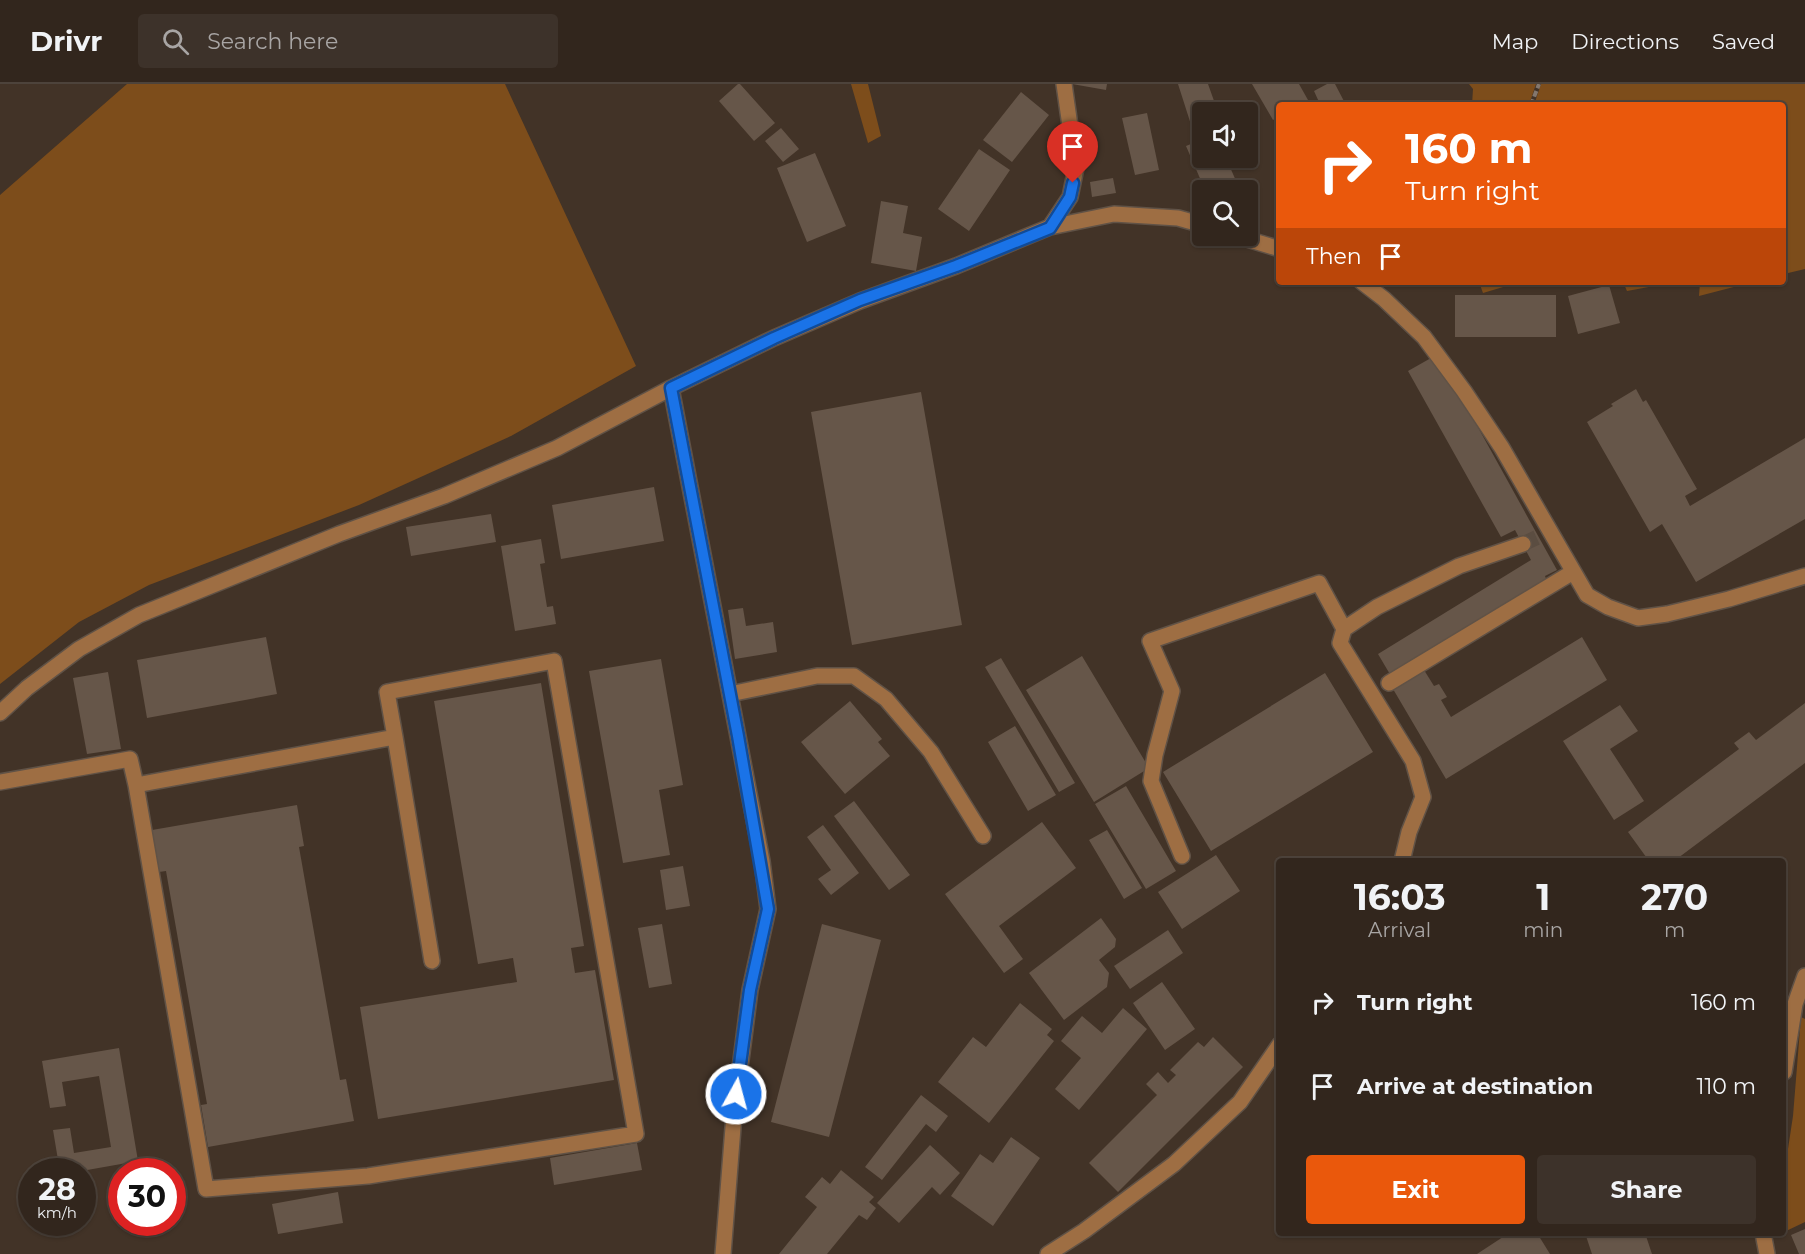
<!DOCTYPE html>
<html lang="en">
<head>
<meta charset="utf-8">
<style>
	body { margin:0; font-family:Montserrat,sans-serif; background:#3d322a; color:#f1f3f6; height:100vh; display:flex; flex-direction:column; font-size:22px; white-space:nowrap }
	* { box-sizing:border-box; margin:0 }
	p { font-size:20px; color:#a8a5a4 }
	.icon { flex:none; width:33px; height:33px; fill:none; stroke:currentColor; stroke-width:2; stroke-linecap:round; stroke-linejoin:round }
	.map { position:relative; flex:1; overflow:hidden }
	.details { position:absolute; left:1276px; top:774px; width:510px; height:378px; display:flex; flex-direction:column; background:#32261d; border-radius:6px; box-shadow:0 2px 4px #0004,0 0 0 2px #4d433b }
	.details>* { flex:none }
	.hud { position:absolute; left:1276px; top:18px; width:510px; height:183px; border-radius:6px; box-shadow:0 2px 4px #0004,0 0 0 2px #4d433b; background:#ea580c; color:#fff; overflow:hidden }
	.tools { position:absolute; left:1192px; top:18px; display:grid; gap:12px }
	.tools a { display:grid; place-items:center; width:66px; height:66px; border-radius:6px; background:#32261d; box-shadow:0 2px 4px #0004,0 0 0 2px #4d433b; font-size:30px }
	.speed { position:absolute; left:18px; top:1074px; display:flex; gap:12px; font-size:30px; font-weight:700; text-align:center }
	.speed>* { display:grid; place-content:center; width:78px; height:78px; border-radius:50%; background:#32261d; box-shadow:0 2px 4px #0004,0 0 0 2px #4d433b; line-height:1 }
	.speed small { font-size:15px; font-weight:400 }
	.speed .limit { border:9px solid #d22; background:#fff; color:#111 }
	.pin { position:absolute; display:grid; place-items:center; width:51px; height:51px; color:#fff; margin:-62px -26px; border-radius:50% 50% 50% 0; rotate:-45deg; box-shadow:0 0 6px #0007 }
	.pin .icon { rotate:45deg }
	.me { position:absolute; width:66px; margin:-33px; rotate:7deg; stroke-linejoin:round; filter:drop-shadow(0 0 4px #0008) }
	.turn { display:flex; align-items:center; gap:21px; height:126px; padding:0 30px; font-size:27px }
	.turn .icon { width:78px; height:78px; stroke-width:2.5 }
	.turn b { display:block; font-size:42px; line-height:51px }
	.then { display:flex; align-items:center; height:57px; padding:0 30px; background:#0003; gap:12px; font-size:22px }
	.eta { display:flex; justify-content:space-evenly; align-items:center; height:102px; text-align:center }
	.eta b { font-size:36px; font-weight:700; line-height:42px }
	.action { display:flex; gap:12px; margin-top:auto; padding:12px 30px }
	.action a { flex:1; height:69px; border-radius:6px; background:#ea580c; color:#fff; font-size:24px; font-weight:700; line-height:69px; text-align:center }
	.action a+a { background:#3d322a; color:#f1f3f6 }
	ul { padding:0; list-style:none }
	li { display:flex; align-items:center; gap:18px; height:84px; padding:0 30px }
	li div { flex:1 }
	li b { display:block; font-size:22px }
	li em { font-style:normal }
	header { display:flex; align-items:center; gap:36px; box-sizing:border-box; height:84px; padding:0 30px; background:#32261d; border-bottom:2px solid #4d433b }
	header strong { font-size:28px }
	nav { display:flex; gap:33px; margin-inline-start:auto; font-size:21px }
	.search { width:420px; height:54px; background:#3d322a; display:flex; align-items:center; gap:15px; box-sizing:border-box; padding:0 21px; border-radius:6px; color:#a8a5a4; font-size:22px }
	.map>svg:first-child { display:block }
	.green { fill:#7d4d1b }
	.building { fill:#665649 }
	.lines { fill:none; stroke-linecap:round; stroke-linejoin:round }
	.minor-tunnel { stroke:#5b4d41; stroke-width:15; stroke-dasharray:15 8; stroke-linecap:butt }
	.minor-casing { stroke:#605246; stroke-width:18 }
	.path { stroke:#84776d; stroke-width:4; stroke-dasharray:6 3; stroke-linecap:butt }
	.minor { stroke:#9e6e43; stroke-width:15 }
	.route-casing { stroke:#114b97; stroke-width:15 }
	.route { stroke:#1a73e8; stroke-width:10 }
</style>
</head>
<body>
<header>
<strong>Drivr</strong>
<div class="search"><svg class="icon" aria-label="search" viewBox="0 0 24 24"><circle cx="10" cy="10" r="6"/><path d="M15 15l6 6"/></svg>Search here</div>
<nav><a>Map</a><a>Directions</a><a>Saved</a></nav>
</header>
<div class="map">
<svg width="1805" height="1170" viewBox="0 0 1805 1170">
	<rect width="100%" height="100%" fill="#423327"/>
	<path class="green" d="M127,0H505L636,282L511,352L359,421L149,501L79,538L0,600V111Z
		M851,0H868L881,52L868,59Z
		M1469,0H1536L1529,21H1472L1473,5Z
		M1541,0H1805V185L1784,190V21H1534Z
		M1479,198H1520L1483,209Z
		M1623,198H1676L1627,207Z
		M1700,198H1753L1699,212Z
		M1801,933L1805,935V1138L1784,1148V1091L1793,1032Z"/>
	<path class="building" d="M738,0H740L775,39L754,57L719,17Z
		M1072,0H1107L1106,6Z
		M1178,0H1208L1218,28H1203V47L1194,50Z
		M1252,0H1299L1308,16L1299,21H1280V32L1273,36Z
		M1327,0H1335L1346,21H1314L1319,18L1314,7Z
		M1021,8L1049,31L1012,78L983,56Z
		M1147,29L1159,86L1135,91L1122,34Z
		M781,44L799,65L783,78L765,57Z
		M1203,55V74H1226L1240,106H1205L1186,62Z
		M979,65L1010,86L969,147L938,125Z
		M815,69L846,142L807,158L777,84Z
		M1113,94L1116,109L1092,113L1090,98Z
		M881,117L908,122L903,149L922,153L916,187L871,179Z
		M1609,201L1620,239L1578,250L1568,212Z
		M1455,211H1556V253H1455Z
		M1431,274L1464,318L1557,486L1545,492L1547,497L1391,592L1378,570L1531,476L1515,446L1501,453L1408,287Z
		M1636,305L1643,318L1646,316L1697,405L1685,412L1690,422L1805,354V435L1696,498L1662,440L1650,448L1587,338L1613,322L1611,320Z
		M921,308L962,541L852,561L811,328Z
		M654,403L664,457L561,475L552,421Z
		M491,430L496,458L411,472L406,443Z
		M541,455L545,479L540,480L547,523L553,522L556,540L515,547L501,462Z
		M743,524L746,542L773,538L777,568L735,575L728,526Z
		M266,553L277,610L147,634L137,576Z
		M1582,553L1607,596L1446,695L1393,605L1424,586L1434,602L1439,600L1447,613L1441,616L1451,633Z
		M1082,572L1149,684L1094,718L1026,606Z
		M1001,574L1075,699L1059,708L985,583Z
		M661,575L683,701L659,706L670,771L623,779L589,587Z
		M108,588L121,665L87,670L73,594Z
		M1325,589L1373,668L1211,767L1163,688Z
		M541,599L584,862L571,864L575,889L595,886L614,996L378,1035L360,923L517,898L513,874L478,880L434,617Z
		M850,617L882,655L878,658L890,672L845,710L801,658Z
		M1805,619V679L1674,777H1649L1628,748L1739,665L1734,659L1749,648L1756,656Z
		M1620,621L1638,647L1610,665L1644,717L1614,736L1563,657Z
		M1015,642L1056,711L1028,727L988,658Z
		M1126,702L1176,787L1146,805L1095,720Z
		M854,717L910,791L889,806L834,732Z
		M297,721L304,762L299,763L340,996L346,995L354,1037L208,1063L201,1021L207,1020L166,787L159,788L152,746Z
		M1042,738L1076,784L999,842L1023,875L1004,889L945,810Z
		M823,741L859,789L831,811L818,795L831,786L807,753Z
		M1107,746L1142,804L1124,815L1089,756Z
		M1216,771L1240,807L1182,845L1158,808Z
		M683,782L690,822L666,826L660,786Z
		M1101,834L1116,855L1115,863L1099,876L1109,889L1107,903L1064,936L1029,889Z
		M662,840L672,900L649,904L638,844Z
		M822,840L881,856L829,1053L771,1038Z
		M1168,846L1183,869L1130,905L1114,882Z
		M1162,898L1195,945L1165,966L1133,919Z
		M1020,919L1052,945L1047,951L1054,957L989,1039L938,998L973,953L986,963Z
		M1123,924L1147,945L1079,1026L1055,1005L1081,974L1061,957L1082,932L1102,949Z
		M1213,953L1243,983L1118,1108L1089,1079L1157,1011L1146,1000L1158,988L1168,999L1176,991L1170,986L1198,958L1204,963Z
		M119,964L138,1077L76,1088H60L53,1046L70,1044L74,1069L111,1063L99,992L62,998L66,1022L50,1024L42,977Z
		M921,1011L948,1032L936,1048L926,1040L882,1096L865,1083Z
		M1011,1053L1040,1074L993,1142L951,1112L980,1070L993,1079Z
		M637,1059L642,1086L554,1101L550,1074Z
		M930,1061L960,1089L940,1111L932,1103L899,1139L877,1119Z
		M841,1086L874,1113L869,1118L876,1124L867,1136L859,1131L827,1170H779L817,1123L805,1113L822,1093L830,1100Z
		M338,1108L343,1139L278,1150L272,1120Z
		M1805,1145V1170H1799L1791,1151Z
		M1509,1149H1537L1550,1170H1477Z
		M1585,1149H1645L1652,1170H1592Z"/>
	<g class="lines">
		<path class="minor-tunnel" d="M1523,460L1538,453"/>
		<g class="minor-casing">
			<path id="minor" d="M1050,143L1070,113L1076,84L1064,0
				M1237,152L1280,165
				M1362,198L1384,215L1424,253L1464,307L1502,364L1587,511L1608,523L1638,534L1667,530L1729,515L1805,492
				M671,304L762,777L768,825L750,906L734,1031L723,1170
				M1389,599L1573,488
				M730,610L817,592H854L886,615L931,668L983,752
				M0,629L27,604L79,565L139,531L339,450L444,412L557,364L671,304L774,254L860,217L956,182L1050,143L1114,130L1178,134L1203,141
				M395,653L432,877
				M0,698L130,675L136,701L395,653L387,608L554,577L636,1050L368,1092L206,1105L136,701
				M1182,772L1151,697L1155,671L1172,607L1150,557L1319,499L1344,545
				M1402,777L1409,748L1423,713L1413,677L1340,559L1344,545L1377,523L1459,482L1523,460
				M1784,988L1795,920L1805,892
				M1763,1149L1767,1170
				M1048,1170L1084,1147L1174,1080L1240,1018L1280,960"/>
		</g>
		<path class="path" d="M1531,21L1539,0"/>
		<use href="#minor" class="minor"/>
	</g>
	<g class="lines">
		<g class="route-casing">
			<path id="route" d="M736,1010L750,906L768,825L738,652L671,304L774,254L860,216L956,182L1050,144L1070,113L1073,99"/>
		</g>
		<use href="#route" class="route"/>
	</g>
</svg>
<div class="tools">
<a><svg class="icon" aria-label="sound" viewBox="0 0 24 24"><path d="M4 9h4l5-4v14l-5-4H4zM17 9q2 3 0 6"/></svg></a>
<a><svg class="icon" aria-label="search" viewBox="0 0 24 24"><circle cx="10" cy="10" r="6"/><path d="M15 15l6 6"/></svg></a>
</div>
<div class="speed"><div>28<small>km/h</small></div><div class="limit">30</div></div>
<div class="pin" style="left:1073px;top:99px;background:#d93025"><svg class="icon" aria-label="arrive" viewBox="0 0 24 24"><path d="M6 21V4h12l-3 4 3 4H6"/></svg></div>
<svg class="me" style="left:736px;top:1010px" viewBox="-20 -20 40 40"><circle r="17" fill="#1a73e8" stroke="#fff" stroke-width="3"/><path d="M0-11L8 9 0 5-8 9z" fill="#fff"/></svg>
<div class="hud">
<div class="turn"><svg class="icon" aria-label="right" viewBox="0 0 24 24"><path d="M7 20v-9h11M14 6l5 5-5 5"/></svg><div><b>160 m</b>Turn right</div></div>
<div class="then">Then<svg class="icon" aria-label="arrive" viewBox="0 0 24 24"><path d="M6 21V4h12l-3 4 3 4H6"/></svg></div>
</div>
<section class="details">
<div class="eta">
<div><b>16:03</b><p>Arrival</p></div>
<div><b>1</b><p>min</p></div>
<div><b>270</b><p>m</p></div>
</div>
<ul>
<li><svg class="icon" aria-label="right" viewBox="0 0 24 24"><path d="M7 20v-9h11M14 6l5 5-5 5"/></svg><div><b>Turn right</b></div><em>160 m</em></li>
<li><svg class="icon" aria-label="arrive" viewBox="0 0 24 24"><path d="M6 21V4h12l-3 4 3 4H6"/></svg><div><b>Arrive at destination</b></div><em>110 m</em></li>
</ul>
<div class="action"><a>Exit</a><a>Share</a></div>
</section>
</div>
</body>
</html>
